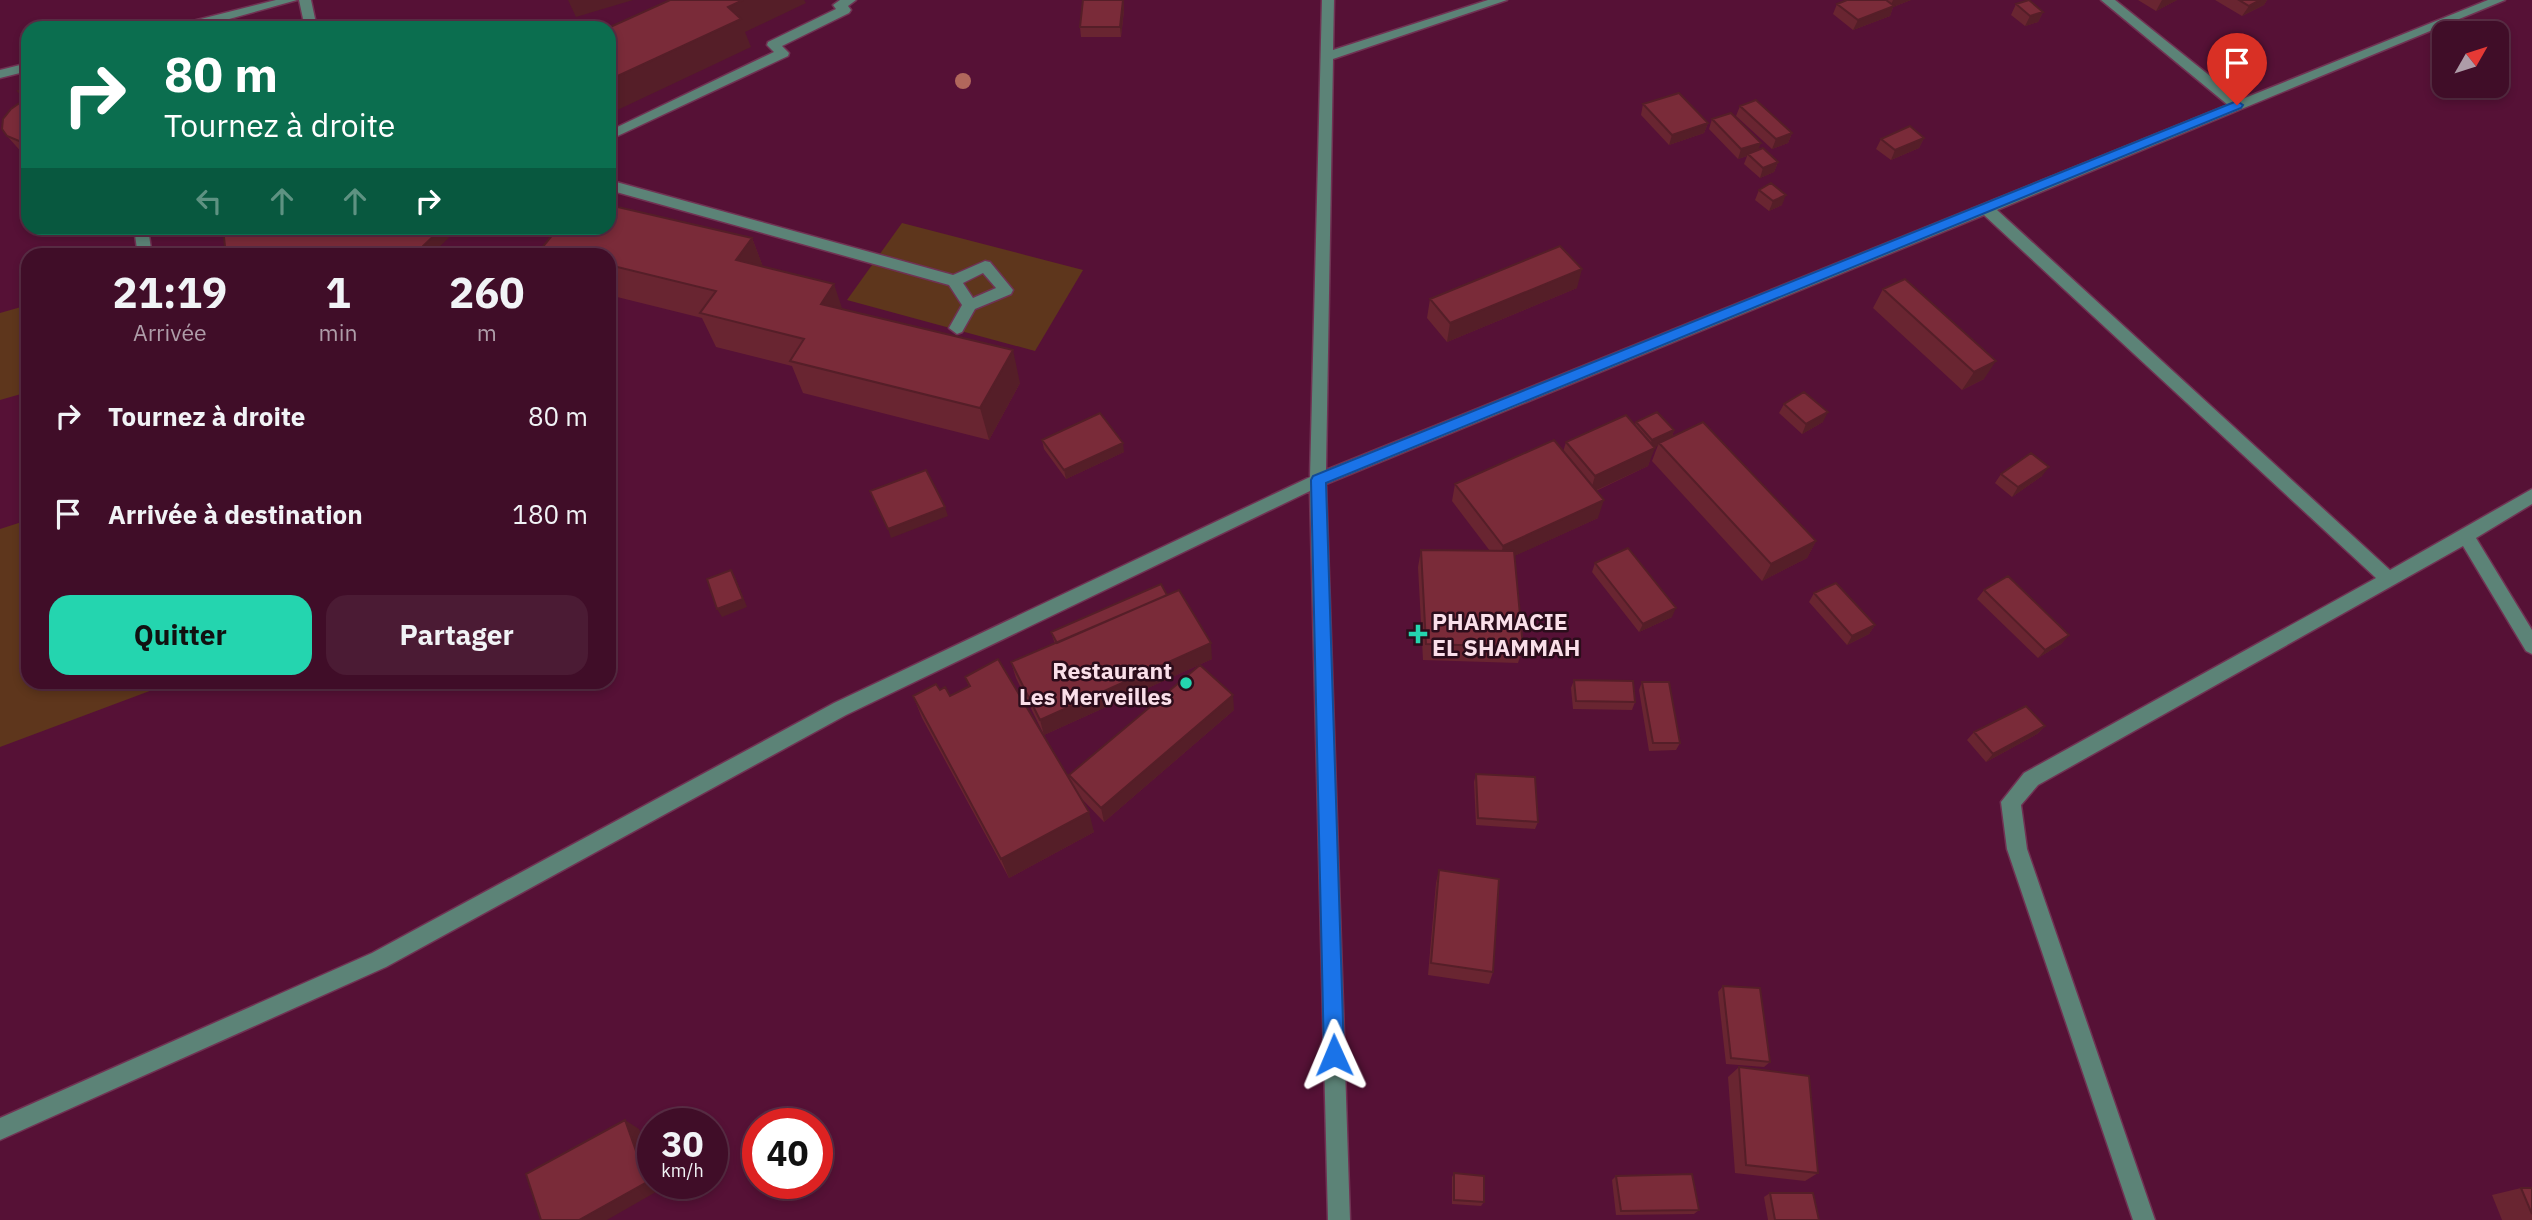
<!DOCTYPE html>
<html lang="fr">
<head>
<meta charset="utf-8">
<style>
	body { margin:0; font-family:"IBM Plex Sans",sans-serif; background:#4b1b34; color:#f1f3f6; height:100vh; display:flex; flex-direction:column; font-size:26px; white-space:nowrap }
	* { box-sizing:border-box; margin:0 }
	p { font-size:23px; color:#ae9ca8 }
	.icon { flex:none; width:38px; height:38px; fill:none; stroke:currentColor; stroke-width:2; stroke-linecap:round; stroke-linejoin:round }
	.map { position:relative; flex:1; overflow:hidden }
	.drawer { position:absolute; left:21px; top:248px; width:595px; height:441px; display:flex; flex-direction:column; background:#400d28; border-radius:21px; box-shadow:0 4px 10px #0003,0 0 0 2px #592d45 }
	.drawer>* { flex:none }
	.banner { position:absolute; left:21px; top:21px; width:595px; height:214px; border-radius:21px; box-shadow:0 4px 10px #0003,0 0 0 2px #592d45; background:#0b6e4f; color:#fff; overflow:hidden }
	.needle { width:46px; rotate:51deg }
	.buttons { position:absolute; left:2432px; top:21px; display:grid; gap:14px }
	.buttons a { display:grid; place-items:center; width:77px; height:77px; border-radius:14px; background:#400d28; box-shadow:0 4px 10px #0003,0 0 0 2px #592d45; font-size:35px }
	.speed { position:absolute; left:637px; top:1108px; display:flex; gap:14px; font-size:35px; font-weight:700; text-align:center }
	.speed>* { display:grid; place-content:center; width:91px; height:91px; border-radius:50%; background:#400d28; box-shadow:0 4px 10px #0003,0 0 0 2px #592d45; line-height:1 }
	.speed small { font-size:18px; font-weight:400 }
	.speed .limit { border:10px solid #d22; background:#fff; color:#111 }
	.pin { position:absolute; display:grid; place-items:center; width:60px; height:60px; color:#fff; margin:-72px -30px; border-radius:50% 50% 50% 0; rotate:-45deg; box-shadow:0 0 7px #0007 }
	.pin .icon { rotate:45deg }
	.me { position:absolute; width:77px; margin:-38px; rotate:359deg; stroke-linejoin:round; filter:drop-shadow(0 0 5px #0008) }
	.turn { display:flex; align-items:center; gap:24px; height:147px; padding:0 28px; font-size:32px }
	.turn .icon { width:91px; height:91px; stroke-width:2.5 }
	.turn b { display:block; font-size:49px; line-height:60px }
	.lanes { display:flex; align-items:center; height:66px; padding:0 28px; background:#0003; justify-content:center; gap:35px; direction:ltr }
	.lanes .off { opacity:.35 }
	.eta { display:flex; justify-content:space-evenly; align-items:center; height:119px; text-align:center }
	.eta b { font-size:42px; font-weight:700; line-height:49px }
	.primary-button { display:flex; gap:14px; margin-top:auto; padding:14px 28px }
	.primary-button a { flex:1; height:80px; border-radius:21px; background:#24d5af; color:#111; font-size:28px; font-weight:700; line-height:80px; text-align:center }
	.primary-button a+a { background:#4b1b34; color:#f1f3f6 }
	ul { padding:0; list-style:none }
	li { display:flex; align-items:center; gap:21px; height:98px; padding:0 28px }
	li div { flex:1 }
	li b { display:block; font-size:26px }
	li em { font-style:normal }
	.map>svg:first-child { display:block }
	.green { fill:#5e361c }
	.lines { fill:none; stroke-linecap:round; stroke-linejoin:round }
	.minor-casing { stroke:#703253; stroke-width:3 }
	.minor { fill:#5c8377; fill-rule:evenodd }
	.tree { fill:#b1675c }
	.wall { fill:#692531 }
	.shaded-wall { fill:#551e28 }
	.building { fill:#7a2b39; stroke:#551e28; stroke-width:2 }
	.route { fill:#1a73e8; stroke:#114b97; stroke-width:2 }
	.poi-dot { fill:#24d5af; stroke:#2b0d1b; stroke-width:2.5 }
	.labels { text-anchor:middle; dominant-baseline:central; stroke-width:5; stroke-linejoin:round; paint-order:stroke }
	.poi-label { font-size:23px; font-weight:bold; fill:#fadfe9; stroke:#2b0d1b; text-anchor:start }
</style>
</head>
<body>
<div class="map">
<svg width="2532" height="1220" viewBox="0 0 2532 1220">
	<rect width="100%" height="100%" fill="#561136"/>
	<path class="green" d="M902,223L1083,270L1035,351L847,300Z
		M28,305V392L0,400V313Z
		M28,520V682L171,683L0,747V529Z"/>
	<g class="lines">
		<g class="minor-casing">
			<path id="minor" d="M276,0H297L197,28H176L177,25Z
				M299,0H311L317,28H305Z
				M840,0H856L848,6L851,10L849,13L782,46L789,53L788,56L609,140V131L774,52L767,45L768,42L836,9L833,5Z
				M1322,0H1334L1333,50L1488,0H1507L1333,59L1326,470L2228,105L2101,0H2115L2240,100L2488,0H2505L1997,210L2390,570L2532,489V504L2476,538L2532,630V654L2526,651L2463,546L2038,785L2021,805L2027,849L2155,1220H2133L2007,849L2001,802L2024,773L2376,578L1984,215L1326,484L1350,1220H1328L1310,491L846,715L386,967L0,1140V1118L372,953L834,703L1310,477Z
				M28,63V71L0,78V70Z
				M609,180L953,275L985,261L990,262L1013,290L1011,294L975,309L962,332L957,334L949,328L962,305L949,285L609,190ZM983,273L996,288L973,298L963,283Z
				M134,228H148L152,256H138Z"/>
		</g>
		<use href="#minor" class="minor"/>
	</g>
	<circle class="tree" cx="963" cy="81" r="8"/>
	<path class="wall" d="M1123,0L1124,10L1121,37H1081L1080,27Z
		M1847,0H1911L1893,7L1890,16L1853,30L1833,14L1837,4Z
		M2138,0H2177L2156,11Z
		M2215,0H2267L2264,5L2242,16Z
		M2016,4L2043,12L2038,22L2025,26L2011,15Z
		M28,88V157L25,156L7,136L25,99Z
		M1643,104L1708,123L1704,133L1669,145L1641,115Z
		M1740,106L1792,133L1788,143L1772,149L1736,116Z
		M1712,119L1778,162L1774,172L1760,178L1744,164L1747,156L1738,159L1709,129Z
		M1924,138L1919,148L1891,160L1876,149L1881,139Z
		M1759,190L1782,205L1769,211L1755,200Z
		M752,238L763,267L842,309L1020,383L989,440L803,393L792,366L716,347L702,318L609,295V256H545L541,249Z
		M1577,288L1447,342L1427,318L1430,299Z
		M1883,289L1984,379L1962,390L1873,308Z
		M1784,404L1823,422L1802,434L1779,413Z
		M1636,422L1674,430L1672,437L1816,541L1807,558L1762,581L1652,461L1658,445L1654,447L1648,466L1596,491L1598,518L1514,556L1523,647L1518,663L1423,660L1418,567L1421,550L1490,551L1452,501L1455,484L1563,452L1566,442L1635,425Z
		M1042,440L1124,452L1066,479L1044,449Z
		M2001,474L2042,476L2012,497L1995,483Z
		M1595,563L1672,617L1639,632L1592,572Z
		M1984,590L2069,635L2061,644L2038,658L1977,599Z
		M1814,593L1875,625L1869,634L1847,645L1809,602Z
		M1167,595L1212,659L1044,735L1016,678L1011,662L1055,644L1051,632Z
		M965,677L1070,781L1069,775L1234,710L1104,822L1080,797L1094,832L1009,878L922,718L913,696L940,690L950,696L969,687Z
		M1574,680L1635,702L1632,710L1573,709L1571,688Z
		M1642,682L1680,743L1676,750L1649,751L1639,690Z
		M2045,726L2037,734L1986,762L1967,740L1974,732Z
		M1476,774L1538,822L1535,829L1476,825L1474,782Z
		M1439,870L1493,972L1489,984L1428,975L1436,883Z
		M1723,986L1770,1062L1764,1067L1726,1064L1718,992Z
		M1739,1067L1818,1173L1805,1181L1735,1173L1728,1077Z
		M1454,1173L1484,1202L1481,1206L1452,1204V1177Z
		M1616,1176L1699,1210L1694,1214L1616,1215L1612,1180Z
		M2521,1188H2532V1220H2502L2492,1195Z
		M1770,1193L1819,1220H1768L1764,1197Z"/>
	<path class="shaded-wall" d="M568,0H633L576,17Z
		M743,0H804L806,3L745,32L751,47L609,114V80L728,7Z
		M1123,0L1124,10L1121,37L1120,27Z
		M1893,0H1911L1893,7L1890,16L1853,30L1858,20L1890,7Z
		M2162,0H2177L2156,11Z
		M2260,0H2267L2264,5L2242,16L2249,6Z
		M2043,12L2038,22L2025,26L2030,16Z
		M1708,123L1704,133L1669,145L1672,135Z
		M1792,133L1788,143L1772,149L1776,139Z
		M1924,138L1919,148L1891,160L1895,150Z
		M1761,143L1757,153L1748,154L1747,156L1738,159L1741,149Z
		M1778,162L1774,172L1760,178L1763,168Z
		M1786,195L1782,205L1769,211L1773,201Z
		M442,228H459L430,256H425L423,246Z
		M752,238L765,272L736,260Z
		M1582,269L1577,288L1447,342L1450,323Z
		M834,284L845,317L821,304Z
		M1013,350L1020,383L989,440L980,408Z
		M1996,361L1984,379L1962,390L1974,372Z
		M1828,412L1823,422L1802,434L1806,424Z
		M1674,430L1671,440L1659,443L1658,446L1648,450L1652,440Z
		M1123,443L1124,452L1066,479L1064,470Z
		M1655,448L1648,466L1590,493L1595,476Z
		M2049,467L2042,476L2012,497L2018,487Z
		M1604,500L1598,518L1499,563L1503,546Z
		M945,507L948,516L891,538L888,529Z
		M1816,541L1807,558L1762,581L1771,564Z
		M731,570L736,579L747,607L722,617L717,609Z
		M1676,608L1672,617L1639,632L1643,624Z
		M1875,625L1869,634L1847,645L1852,636Z
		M2069,635L2061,644L2038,658L2045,650Z
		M1211,643L1212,659L1044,735L1040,720Z
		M1233,695L1234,710L1104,822L1101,808Z
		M2045,726L2037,734L1986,762L1993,754Z
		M1089,812L1094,832L1009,878L1001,859Z
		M625,1120L639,1129L653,1166V1183H659L661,1189L607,1220H579Z"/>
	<path class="building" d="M670,0H743L728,7L741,19L609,80V28H608Z
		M1083,0H1123L1120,27H1080Z
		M1847,0H1886L1894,6L1858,20L1837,4Z
		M2029,0L2043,12L2030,16L2016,4Z
		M2239,0H2260L2249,6Z
		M28,88V140L19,141L7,136L2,129L3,119L11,109L25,99L18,91Z
		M1679,93L1708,123L1672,135L1643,104Z
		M1756,100L1792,133L1776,139L1740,106Z
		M1731,113L1761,143L1741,149L1712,119Z
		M1910,126L1924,138L1895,150L1881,139Z
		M1763,148L1778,162L1763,168L1748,154Z
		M1771,183L1786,195L1773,201L1759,190Z
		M609,205L752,238L736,260L834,284L821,304L1013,350L980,408L790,361L804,339L700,313L716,291L609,265V256H569L541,249L558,228H609Z
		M223,228H442L423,246L425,256H226Z
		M1560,246L1582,269L1450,323L1430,299Z
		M1905,279L1996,361L1974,372L1883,289Z
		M1804,392L1828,412L1806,424L1784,404Z
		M1657,412L1674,430L1652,440L1636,422Z
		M1100,413L1123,443L1064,470L1042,440Z
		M1626,415L1655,448L1595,476L1566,442Z
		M1703,422L1816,541L1771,564L1659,443Z
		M1554,440L1604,500L1503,546L1455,484Z
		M2031,453L2049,467L2018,487L2001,474Z
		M926,470L945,507L888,529L870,491Z
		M1628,548L1676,608L1643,624L1595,563Z
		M1421,550L1514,551L1523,647L1426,644Z
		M731,570L743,599L717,609L707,579Z
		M2008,576L2069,635L2045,650L1984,590Z
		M1836,583L1875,625L1852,636L1814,593Z
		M1161,584L1167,595L1057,643L1051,632Z
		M1179,590L1211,643L1040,720L1011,662Z
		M998,659L1089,812L1001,859L913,696L936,684L940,690L945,687L950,696L970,686L965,677Z
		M1200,665L1233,695L1101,808L1069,775Z
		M1574,680L1633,681L1635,702L1576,701Z
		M1642,682H1669L1680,743H1653Z
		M2026,706L2045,726L1993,754L1974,732Z
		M1476,774L1535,777L1538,822L1478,818Z
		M1439,870L1499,879L1493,972L1431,963Z
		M1723,986L1760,988L1770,1062L1731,1058Z
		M1739,1067L1809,1076L1818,1173L1746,1165Z
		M625,1120L647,1182L579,1220H541L526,1174Z
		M1454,1173L1484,1176V1202L1454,1200Z
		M1692,1174L1699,1210L1621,1211L1616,1176Z
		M2521,1188H2532V1214Z
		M1770,1193H1813L1819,1220H1775Z"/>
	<path class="route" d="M2237,101L2243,105L2241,108L1326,483L1344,1055L1341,1062L1334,1065L1327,1062L1324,1055L1311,480L1313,476Z"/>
	<g class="poi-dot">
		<path d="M1414.5 623.5h7v7h7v7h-7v7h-7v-7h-7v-7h7z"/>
		<circle cx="1186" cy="683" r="7"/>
	</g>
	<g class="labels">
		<g class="poi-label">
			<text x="1432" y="621">PHARMACIE<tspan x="1432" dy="26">EL SHAMMAH</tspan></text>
			<text x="1172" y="670" text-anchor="end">Restaurant<tspan x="1172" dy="26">Les Merveilles</tspan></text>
		</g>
	</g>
</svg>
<div class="buttons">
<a><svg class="needle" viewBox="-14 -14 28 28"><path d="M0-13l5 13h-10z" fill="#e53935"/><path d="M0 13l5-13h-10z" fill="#ae9ca8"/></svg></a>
</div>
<div class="speed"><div>30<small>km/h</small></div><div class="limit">40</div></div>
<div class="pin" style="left:2237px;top:105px;background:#d93025"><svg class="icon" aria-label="arrive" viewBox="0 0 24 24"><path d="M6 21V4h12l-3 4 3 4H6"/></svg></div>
<svg class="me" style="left:1334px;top:1055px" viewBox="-20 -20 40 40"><path d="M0-17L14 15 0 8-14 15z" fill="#1a73e8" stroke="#fff" stroke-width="4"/></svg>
<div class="banner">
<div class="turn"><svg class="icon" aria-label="right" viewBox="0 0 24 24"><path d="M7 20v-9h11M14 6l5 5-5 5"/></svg><div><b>80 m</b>Tournez à droite</div></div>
<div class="lanes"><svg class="icon off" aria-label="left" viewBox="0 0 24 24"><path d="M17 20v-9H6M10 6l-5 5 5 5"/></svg><svg class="icon off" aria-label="ahead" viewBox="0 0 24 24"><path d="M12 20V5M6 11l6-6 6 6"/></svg><svg class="icon off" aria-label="ahead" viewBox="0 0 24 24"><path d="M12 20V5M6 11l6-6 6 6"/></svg><svg class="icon" aria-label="right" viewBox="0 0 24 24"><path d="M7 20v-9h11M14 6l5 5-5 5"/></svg></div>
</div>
<section class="drawer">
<div class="eta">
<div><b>21:19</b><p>Arrivée</p></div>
<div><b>1</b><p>min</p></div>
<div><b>260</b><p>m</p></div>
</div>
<ul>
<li><svg class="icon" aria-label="right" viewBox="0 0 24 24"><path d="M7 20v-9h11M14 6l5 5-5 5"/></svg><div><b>Tournez à droite</b></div><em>80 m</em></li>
<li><svg class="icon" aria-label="arrive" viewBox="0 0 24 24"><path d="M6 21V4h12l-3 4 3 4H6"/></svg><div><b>Arrivée à destination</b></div><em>180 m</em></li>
</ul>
<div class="primary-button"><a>Quitter</a><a>Partager</a></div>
</section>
</div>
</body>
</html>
